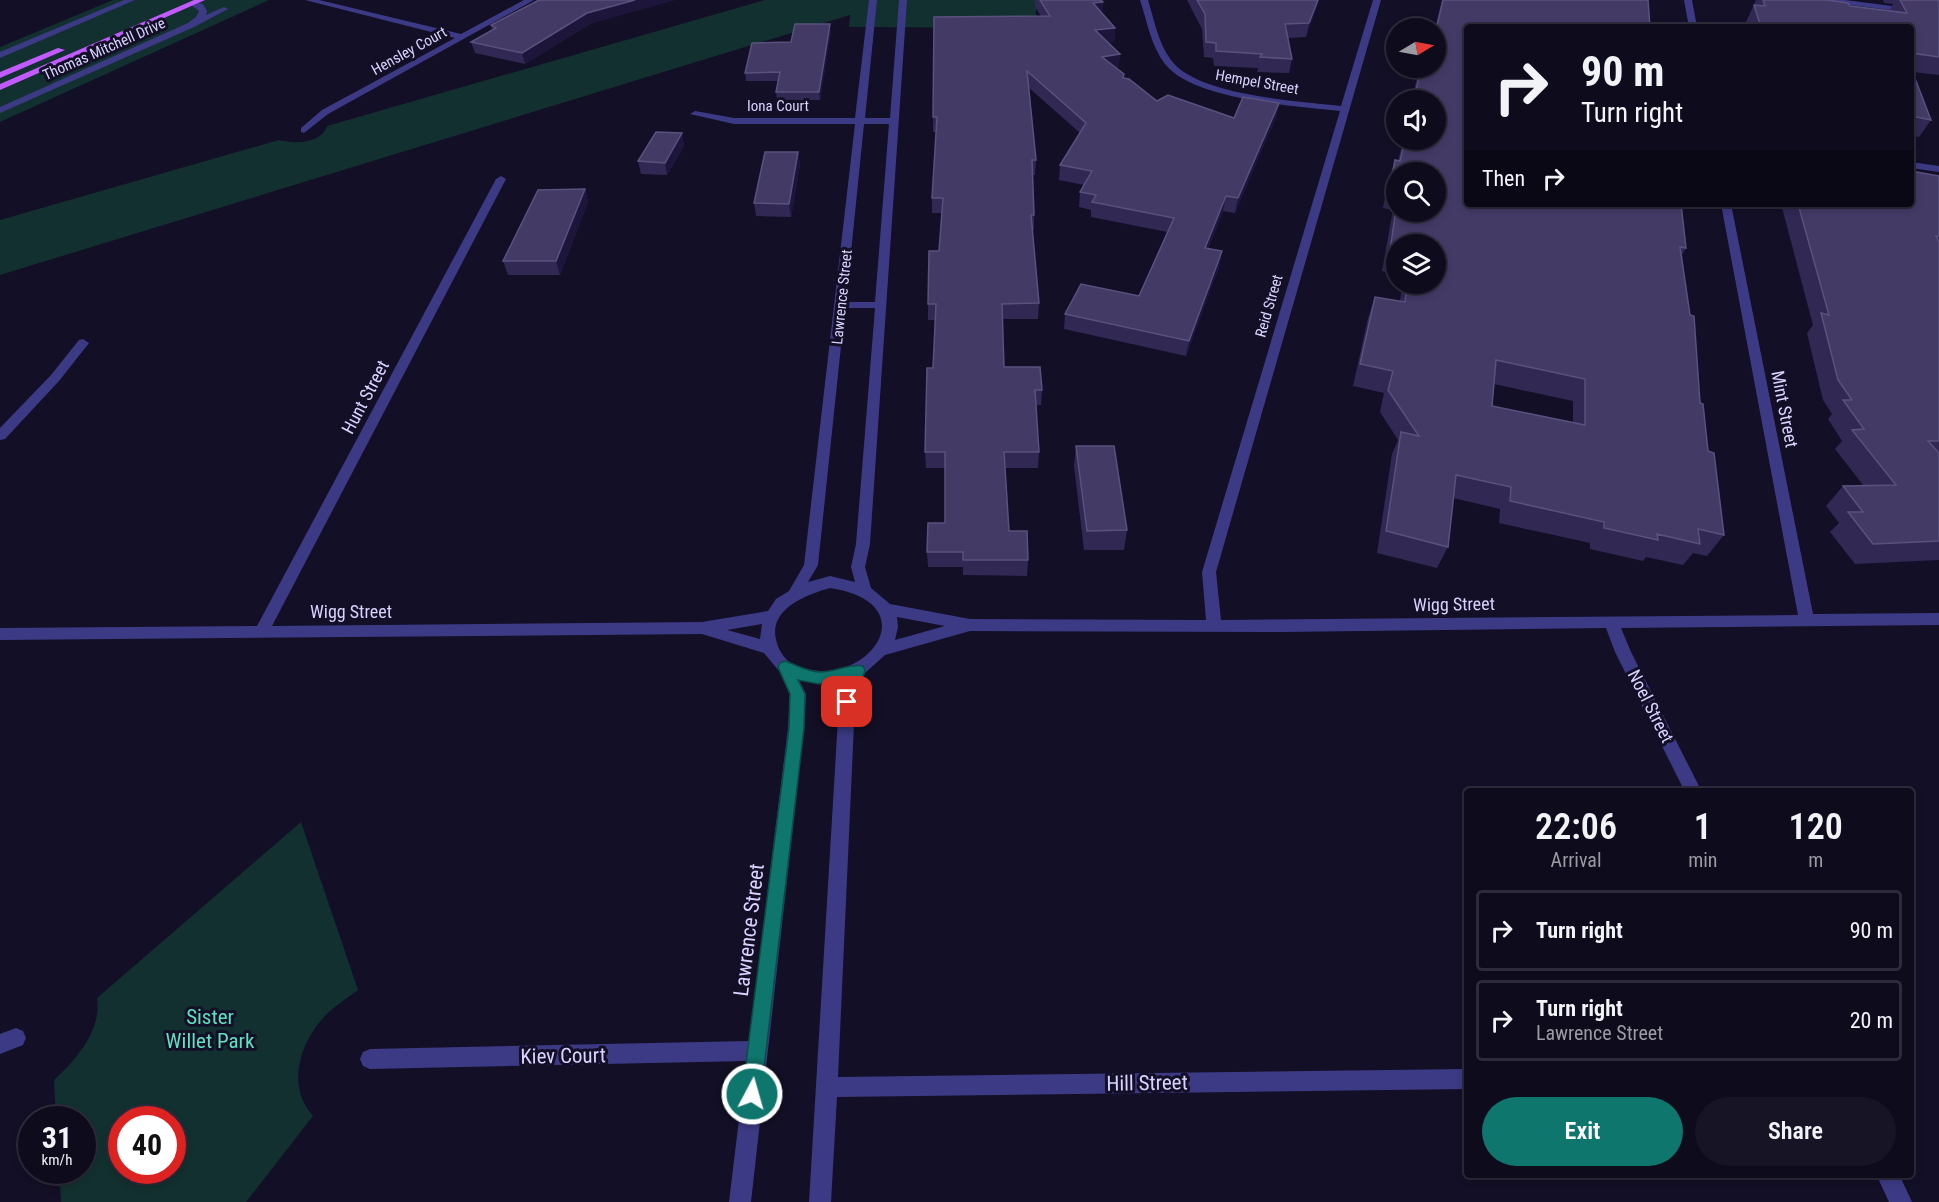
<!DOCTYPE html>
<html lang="en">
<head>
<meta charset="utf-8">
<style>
	body { margin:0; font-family:"Roboto Condensed",sans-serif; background:#171425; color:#f1f3f6; height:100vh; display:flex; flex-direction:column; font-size:22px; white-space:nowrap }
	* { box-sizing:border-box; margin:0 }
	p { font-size:20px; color:#9b9ba3 }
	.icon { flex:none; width:33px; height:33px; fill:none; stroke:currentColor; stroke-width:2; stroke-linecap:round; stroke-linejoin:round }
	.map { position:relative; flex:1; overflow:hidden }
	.details { position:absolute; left:1464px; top:788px; width:450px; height:390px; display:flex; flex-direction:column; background:#0e0b1c; border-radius:6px; box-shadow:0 3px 9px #0003,0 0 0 2px #2e2b3b }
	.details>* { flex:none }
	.hud { position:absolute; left:1464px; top:24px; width:450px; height:183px; border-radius:6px; box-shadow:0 3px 9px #0003,0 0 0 2px #2e2b3b; background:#0e0b1c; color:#f1f3f6; overflow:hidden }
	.needle { width:39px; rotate:80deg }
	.fabs { position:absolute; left:1386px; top:18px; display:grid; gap:12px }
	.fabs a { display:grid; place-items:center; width:60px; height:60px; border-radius:50%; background:#0e0b1c; box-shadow:0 3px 9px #0003,0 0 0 2px #2e2b3b; font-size:30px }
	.speed { position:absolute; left:18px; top:1106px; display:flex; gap:12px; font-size:30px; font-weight:700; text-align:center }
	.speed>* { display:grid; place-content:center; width:78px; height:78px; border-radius:50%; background:#0e0b1c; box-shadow:0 3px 9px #0003,0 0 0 2px #2e2b3b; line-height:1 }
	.speed small { font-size:15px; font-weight:400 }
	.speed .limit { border:9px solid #d22; background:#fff; color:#111 }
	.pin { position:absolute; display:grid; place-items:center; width:51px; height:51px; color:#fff; margin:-26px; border-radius:12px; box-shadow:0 3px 9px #0006 }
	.me { position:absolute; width:66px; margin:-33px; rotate:6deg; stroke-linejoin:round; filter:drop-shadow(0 0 4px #0008) }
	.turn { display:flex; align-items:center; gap:21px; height:126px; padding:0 18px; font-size:27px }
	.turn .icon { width:78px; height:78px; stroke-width:2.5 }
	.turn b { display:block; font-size:42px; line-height:51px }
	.then { display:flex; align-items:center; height:57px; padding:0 18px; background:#0003; gap:12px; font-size:22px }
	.eta { display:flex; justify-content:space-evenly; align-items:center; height:102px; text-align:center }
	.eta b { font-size:36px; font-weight:600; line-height:42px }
	.action { display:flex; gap:12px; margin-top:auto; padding:12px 18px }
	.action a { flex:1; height:69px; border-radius:36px; background:#0f766e; color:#fff; font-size:24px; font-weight:600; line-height:69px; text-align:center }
	.action a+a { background:#171425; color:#f1f3f6 }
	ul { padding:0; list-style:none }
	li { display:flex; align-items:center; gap:18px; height:81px; margin:0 12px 9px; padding:0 6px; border:3px solid #2e2b3b; border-radius:6px }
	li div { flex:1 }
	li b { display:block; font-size:22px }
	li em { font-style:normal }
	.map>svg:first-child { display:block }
	.green { fill:#12302f; fill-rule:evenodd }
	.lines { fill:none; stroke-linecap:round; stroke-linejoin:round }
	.minor { fill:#3d3a85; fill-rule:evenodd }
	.major { fill:#c25bff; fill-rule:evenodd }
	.wall { fill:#312854; fill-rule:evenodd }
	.shaded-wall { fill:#1d163a }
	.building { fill:#433a66; stroke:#5a527e; stroke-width:1.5; fill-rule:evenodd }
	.route { fill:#0f766e; stroke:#0a4d48; stroke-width:1.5 }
	.labels { text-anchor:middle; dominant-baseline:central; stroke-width:6; stroke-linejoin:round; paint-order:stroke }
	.far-street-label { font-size:15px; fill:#d9d4ff; stroke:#130f26 }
	.street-label { font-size:18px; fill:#d9d4ff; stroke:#130f26 }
	.near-street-label { font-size:21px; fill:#d9d4ff; stroke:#130f26 }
	.near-park-label { font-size:21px; fill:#5fe0c0; stroke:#130f26 }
</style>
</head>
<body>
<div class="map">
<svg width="1939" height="1202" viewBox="0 0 1939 1202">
	<rect width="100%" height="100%" fill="#130f26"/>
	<path class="green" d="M113,0H269L0,122V47Z
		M765,0H1036V28L849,27L850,15L0,275V220L279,140C294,144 321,144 327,126Z
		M301,822L358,990C349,997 339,1003 331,1010C302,1036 284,1084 313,1116L246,1202H61L59,1170H82V1119H56L54,1080C76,1060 102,1030 97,998ZM122,1119H172V1170H122Z"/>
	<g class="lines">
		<path class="minor" d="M124,0H135L0,58V52Z
			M305,0H319L461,34L524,0H534L328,114L304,133L301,132V128L322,110L455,38Z
			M869,0H877L865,118H890L899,0H907L870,544L865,567L871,588L890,604L970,619L1206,620L1202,572L1340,111C1296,106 1193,100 1165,64C1151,46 1147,21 1140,0H1148C1154,19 1158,43 1171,60C1197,96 1299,101 1341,106L1373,0H1381L1216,572L1221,620L1798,615L1721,204H1731L1813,614L1939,613V625L1621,628L1631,652L1701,790H1684L1615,652L1606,628L1281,632L970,631L885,655L865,673L855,702L838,1077L1467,1069V1089L837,1097L831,1202H809L839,702L846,680L833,683L799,680L806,694L804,728L751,1202H729L746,1061L370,1069L363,1066L360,1059L363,1052L370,1049L749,1041L788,728L790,694L779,671L764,653L702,634L0,640V628L257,626L496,179L501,176L506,179L272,626L702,622L768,611L776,599L789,591L804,565L855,124H734L690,114L695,111L734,118H855ZM864,124H889L875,302H846ZM845,308H875L856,544L851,567L855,582L830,576L808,582L818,565ZM830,588C934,604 861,697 793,664C785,660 779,651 777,643C766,610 805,595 830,588ZM897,617L945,626L895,640L898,627ZM762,624L760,639L727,630Z
			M1684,0H1692L1697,27H1689Z
			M1821,0H1845L1939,12V16L1825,2Z
			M191,1L203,4L207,11L206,15L224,7L228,9L194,27L0,113V107L188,23L196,17L199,11L191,5Z
			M1911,162L1939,166V172L1911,168Z
			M83,339L89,343L59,381L5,439L0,440V428L51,375L79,340Z
			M16,1028L23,1031L26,1038L23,1045L0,1054V1034Z
			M1876,1174H1899L1912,1202H1889Z"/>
		<path class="major" d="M194,0H205L0,90V84Z
			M58,48L65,50L0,78V72Z"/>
	</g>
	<path class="wall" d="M1035,0H1101L1103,2L1102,13L1115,28L1114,42H1107L1120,54L1118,68L1116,69L1123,78L1157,101L1234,118L1279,103L1276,117L1235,213L1223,211L1208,249L1222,251L1219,267L1186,356L1064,329L1065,314L1139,296L1167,232L1091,217V210L1079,207L1080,192L1084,185L1059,180L1060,165L1080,133L1028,87L1036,160L1035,175H1032L1034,215V230H1032L1039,303L1038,319H1002L1004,367L1042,390L1041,405H1036L1039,452L1038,468H1005L1009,531L1028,560L1027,576L963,575V567H928L927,552L945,523V468H926L925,452L933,368L935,320H928V304L939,251L942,213H932V198L936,132H933V117L1041,16L1035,7Z
		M1187,0H1319L1306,37L1288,38L1292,59L1289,73L1257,72L1258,68L1214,66L1213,58L1204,57L1202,29Z
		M1442,0H1648L1467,27L1686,248L1682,255L1700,403L1708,451L1724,535L1707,556L1693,553L1683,565L1646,557L1643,561L1590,549V543L1499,523L1500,509L1453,498L1448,547L1437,568L1377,553L1392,454L1398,440L1380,412L1384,393L1353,386L1368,318L1375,297L1400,301L1402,284H1436V244H1396V274L1382,271L1393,210L1383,208L1388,181L1395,160L1398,161L1403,140H1436V100H1412L1419,68H1436V28H1435ZM1396,172L1436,212H1396ZM1494,384L1573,401V423L1492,406Z
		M1756,0H1827L1850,6L1889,11L1893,4L1884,3L1883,0H1939V75L1912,72L1931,120L1919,137L1911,136V27H1747L1746,22Z
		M590,24L525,64L475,53L471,42L492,30L491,25Z
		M831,32L820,100H777L776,92L778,81H746L745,73L791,42Z
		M682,133L684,146L667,175L641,174L638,161Z
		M798,152L800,165L791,217L756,216L754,203Z
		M1939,176V560L1855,564L1830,532L1839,523L1826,506L1843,486L1863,485L1835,449L1842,441L1828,419L1832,414L1823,400L1807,333L1813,325L1781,204H1911Z
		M585,189L588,202L560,275H508L503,261Z
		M1076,446L1127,530L1124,550H1084L1074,466Z"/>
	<path class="shaded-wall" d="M635,0H676L590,24L525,64L522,53L587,13Z
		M1318,0H1319L1306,37L1309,23Z
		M1103,2L1102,16L1093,3Z
		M830,24L831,32L820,100L819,92Z
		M1115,28L1114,42L1094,44L1095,30Z
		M1120,54L1118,68L1100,71L1102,57Z
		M1279,103L1276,117L1235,213L1238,198Z
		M682,133L684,146L667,175L665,163Z
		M798,152L800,165L791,217L789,204Z
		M585,189L588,202L560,275L556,261Z
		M1226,196L1223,211L1202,263L1205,248Z
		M1222,251L1219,267L1186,356L1189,341Z"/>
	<path class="building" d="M539,0H635L587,13L522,53L471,42L496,28L491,25Z
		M1040,0H1101L1103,2L1093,3L1115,28L1095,30L1120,54L1102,57L1124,74L1123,78L1129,79L1157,101L1168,95L1234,118L1243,97L1279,103L1238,198L1226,196L1205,248L1222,251L1189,341L1065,314L1081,284L1139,296L1174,218L1092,202L1096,195L1080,192L1092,171L1060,165L1086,123L1027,71L1036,160H1032L1034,215H1031L1039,303L1002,304L1004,367H1040L1042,390H1035L1039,452H1004L1009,531H1027L1028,560H963V552H927L928,523H945V452H925L927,368H933L936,304H928L929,251H939L943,198H932L937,117H933L934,17L1050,16Z
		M1197,0H1318L1309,23L1285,24L1292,59L1260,57L1262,54L1216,51V43L1206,42L1205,14Z
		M1443,0H1648L1650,27H1652H1467V204H1681L1686,248L1680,247L1690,315L1694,316L1700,403L1703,404L1708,451L1714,453L1724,535L1698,529L1700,544L1657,534L1658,540L1604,528V522L1510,501L1511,487L1456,475L1448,547L1386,531L1401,432L1419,436L1388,390L1393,371L1360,364L1375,297L1405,302L1407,284H1436V244H1396V251L1390,250L1396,210V212H1436V172H1396V188L1390,187L1395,160L1400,161L1405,140H1436V100H1414L1421,68H1436V30ZM1496,360L1585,379V425L1492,406Z
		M1763,0H1827L1848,3L1850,6L1907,13L1900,0H1939V57L1911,53V27H1755L1754,23L1760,24L1754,5L1765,6Z
		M795,24H830L819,92H776L780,72L745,73L752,43L791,42Z
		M1911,68L1931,120L1911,116Z
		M656,132L682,133L665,163L638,161Z
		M765,152H798L789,204L754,203Z
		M1911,171L1939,176V236H1936L1939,242V441H1928L1939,453V541L1873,544L1848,512H1863L1843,486L1896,485L1852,430L1864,429L1843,400H1852L1838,380L1821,313L1829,315L1798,204H1911Z
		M585,189L556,261H503L538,190Z
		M1076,446H1114L1127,530L1087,531Z"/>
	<path class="route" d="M785,661C797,665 807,672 821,672C833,672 853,663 863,666L865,670L855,702L853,707H842L840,702L847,680L819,684L798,680L805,694L804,728L761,1094L758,1101L752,1104L745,1101L742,1094L789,728L790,694L778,667L780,663Z"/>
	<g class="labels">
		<g class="far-street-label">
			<text transform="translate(104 49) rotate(-24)">Thomas Mitchell Drive</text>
			<text transform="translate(409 51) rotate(-29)">Hensley Court</text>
			<text transform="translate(1257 82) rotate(10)">Hempel Street</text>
			<text x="778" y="106">Iona Court</text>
			<text transform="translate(842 297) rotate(-84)">Lawrence Street</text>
			<text transform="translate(1269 306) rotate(-74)">Reid Street</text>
		</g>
		<g class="street-label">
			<text transform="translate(365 397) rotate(-62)">Hunt Street</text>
			<text transform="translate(1785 409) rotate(79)">Mint Street</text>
			<text transform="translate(1454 604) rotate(-1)">Wigg Street</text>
			<text x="351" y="611">Wigg Street</text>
			<text transform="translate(1651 706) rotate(63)">Noel Street</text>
		</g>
		<g class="near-street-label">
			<text transform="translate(749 930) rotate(-83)">Lawrence Street</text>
			<text transform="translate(563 1056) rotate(-1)">Kiev Court</text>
			<text transform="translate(1147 1083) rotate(-1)">Hill Street</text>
		</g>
		<g class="near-park-label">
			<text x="210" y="1017">Sister<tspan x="210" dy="24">Willet Park</tspan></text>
		</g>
	</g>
</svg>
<div class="fabs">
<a><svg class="needle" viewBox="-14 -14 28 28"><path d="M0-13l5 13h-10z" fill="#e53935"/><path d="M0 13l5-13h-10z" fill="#9b9ba3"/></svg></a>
<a><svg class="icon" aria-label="sound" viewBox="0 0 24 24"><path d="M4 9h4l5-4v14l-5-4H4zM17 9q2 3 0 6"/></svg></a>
<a><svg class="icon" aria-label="search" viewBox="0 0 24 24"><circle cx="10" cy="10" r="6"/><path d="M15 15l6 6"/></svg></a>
<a><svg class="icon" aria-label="layers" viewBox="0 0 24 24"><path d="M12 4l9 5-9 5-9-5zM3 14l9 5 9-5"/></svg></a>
</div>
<div class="speed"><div>31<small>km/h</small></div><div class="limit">40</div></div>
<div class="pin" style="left:847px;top:702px;background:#d93025"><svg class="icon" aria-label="arrive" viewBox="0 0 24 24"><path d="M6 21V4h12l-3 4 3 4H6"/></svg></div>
<svg class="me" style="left:752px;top:1094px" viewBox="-20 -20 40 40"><circle r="17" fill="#0f766e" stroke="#fff" stroke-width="3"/><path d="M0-11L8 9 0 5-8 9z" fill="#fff"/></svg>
<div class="hud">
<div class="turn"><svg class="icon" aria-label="right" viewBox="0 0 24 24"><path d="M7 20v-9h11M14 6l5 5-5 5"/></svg><div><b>90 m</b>Turn right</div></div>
<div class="then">Then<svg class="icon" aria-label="right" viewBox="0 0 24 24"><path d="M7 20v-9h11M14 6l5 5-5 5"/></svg></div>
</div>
<section class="details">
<div class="eta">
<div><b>22:06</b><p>Arrival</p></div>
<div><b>1</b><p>min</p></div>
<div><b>120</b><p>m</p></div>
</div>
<ul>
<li><svg class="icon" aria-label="right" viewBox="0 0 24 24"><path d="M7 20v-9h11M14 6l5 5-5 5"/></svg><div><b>Turn right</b></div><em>90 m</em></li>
<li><svg class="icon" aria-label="right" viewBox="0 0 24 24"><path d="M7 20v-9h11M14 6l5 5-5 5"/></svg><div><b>Turn right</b><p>Lawrence Street</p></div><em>20 m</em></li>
</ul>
<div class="action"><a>Exit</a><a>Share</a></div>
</section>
</div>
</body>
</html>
